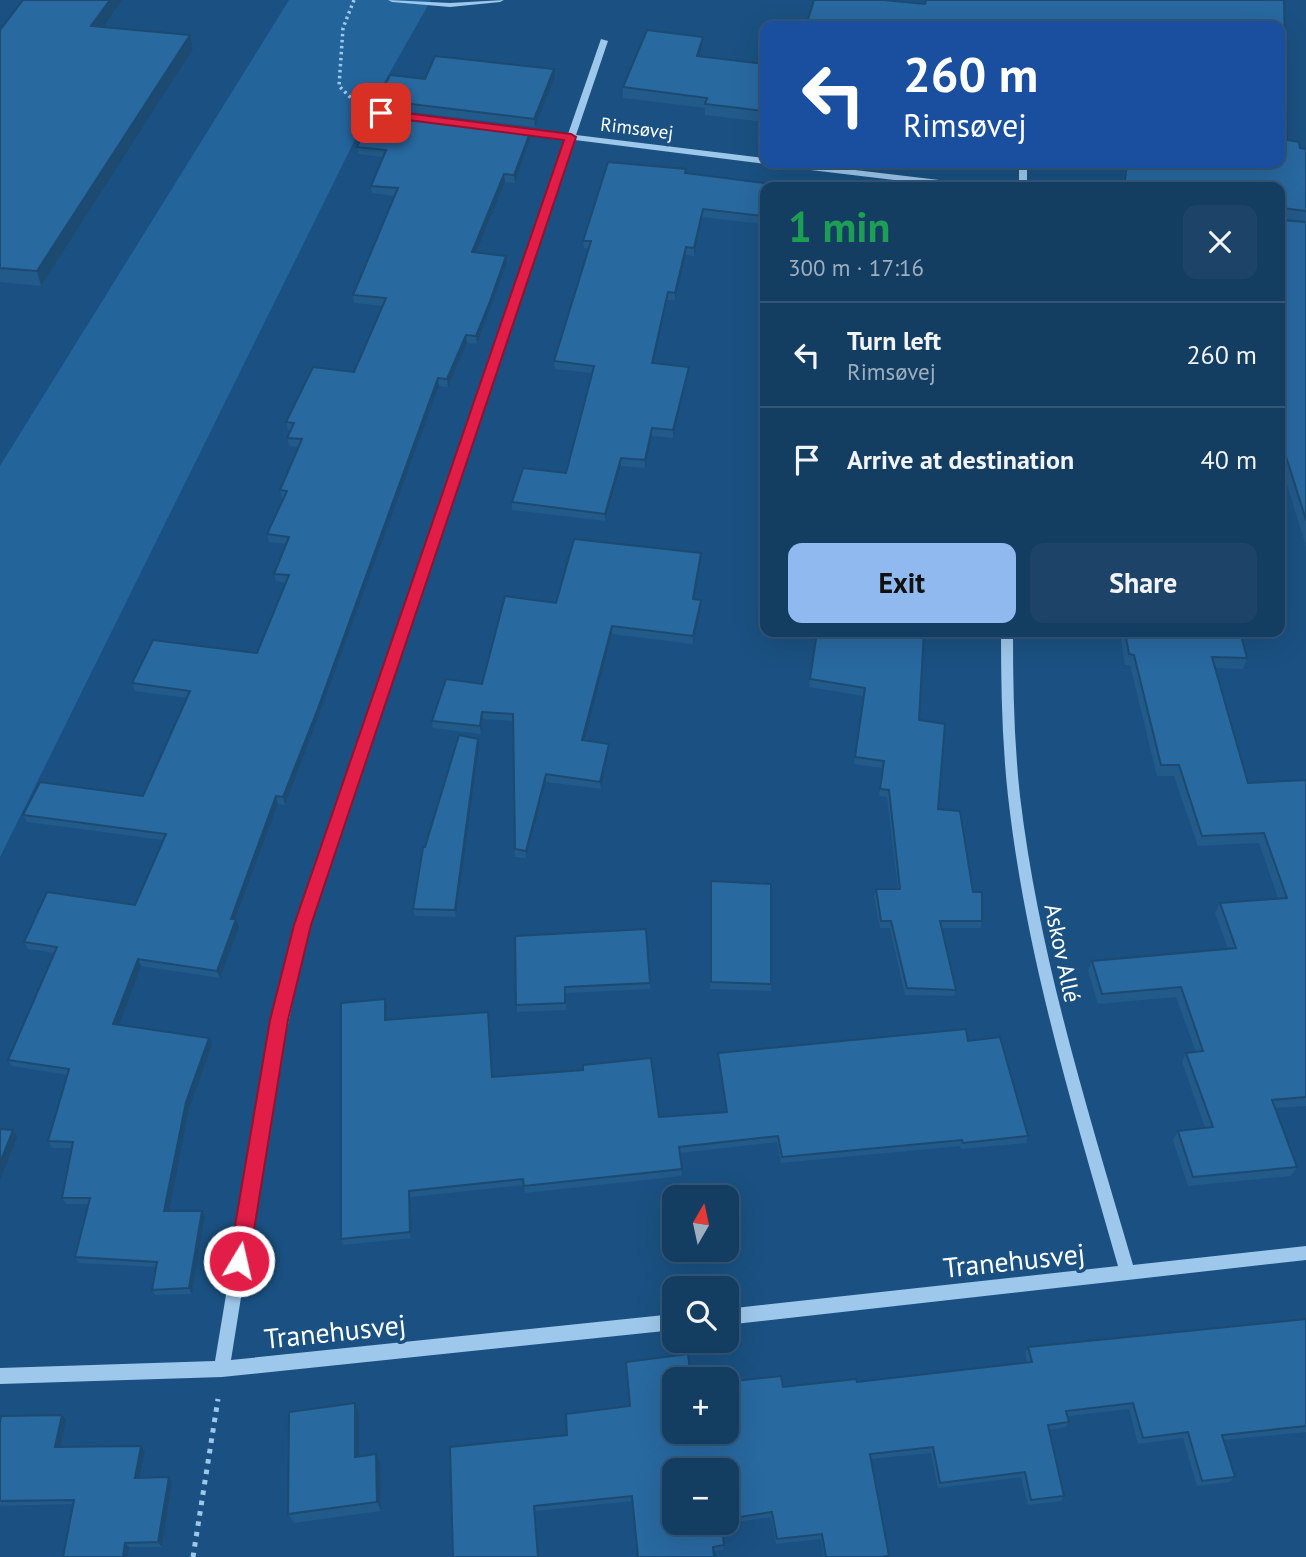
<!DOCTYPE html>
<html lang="en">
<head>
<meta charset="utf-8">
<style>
	body { margin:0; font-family:"PT Sans",sans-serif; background:#1d4468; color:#f1f3f6; height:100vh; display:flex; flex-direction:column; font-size:26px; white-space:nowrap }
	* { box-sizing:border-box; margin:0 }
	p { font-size:23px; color:#9daebe }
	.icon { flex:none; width:38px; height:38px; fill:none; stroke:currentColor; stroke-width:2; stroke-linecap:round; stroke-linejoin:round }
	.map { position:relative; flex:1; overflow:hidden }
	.side { position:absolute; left:760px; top:182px; width:525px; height:455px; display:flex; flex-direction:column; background:#143d62; border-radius:14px; box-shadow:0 7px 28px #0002,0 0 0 2px #335677 }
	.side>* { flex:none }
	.hud { position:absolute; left:760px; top:21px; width:525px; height:147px; border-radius:14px; box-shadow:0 7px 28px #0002,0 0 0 2px #335677; background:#1a4fa0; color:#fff; overflow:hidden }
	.needle { width:46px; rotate:9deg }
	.tools { position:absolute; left:662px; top:1185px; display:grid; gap:14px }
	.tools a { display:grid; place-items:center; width:77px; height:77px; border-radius:14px; background:#143d62; box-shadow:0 7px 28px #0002,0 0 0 2px #335677; font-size:35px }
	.pin { position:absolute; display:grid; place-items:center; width:60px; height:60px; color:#fff; margin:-30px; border-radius:14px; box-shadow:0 4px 10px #0006 }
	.me { position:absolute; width:77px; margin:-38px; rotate:9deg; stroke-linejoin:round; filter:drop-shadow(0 0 5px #0008) }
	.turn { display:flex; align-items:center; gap:24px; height:147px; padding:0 28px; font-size:32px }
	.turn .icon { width:91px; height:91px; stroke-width:2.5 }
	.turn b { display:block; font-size:49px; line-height:60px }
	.round { display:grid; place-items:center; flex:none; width:74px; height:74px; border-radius:14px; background:#1d4468 }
	.summary { display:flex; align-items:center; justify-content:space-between; height:119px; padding:0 28px }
	h1 { font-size:42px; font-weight:800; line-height:52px; color:#1e9e55 }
	.cta { display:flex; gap:14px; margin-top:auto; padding:14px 28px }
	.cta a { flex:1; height:80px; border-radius:14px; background:#90b9f0; color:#111; font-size:28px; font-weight:800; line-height:80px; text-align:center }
	.cta a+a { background:#1d4468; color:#f1f3f6 }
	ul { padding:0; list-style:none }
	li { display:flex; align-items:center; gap:21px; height:105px; padding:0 28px; border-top:2px solid #335677 }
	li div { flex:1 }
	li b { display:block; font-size:26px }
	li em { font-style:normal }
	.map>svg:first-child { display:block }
	.green { fill:#23649b }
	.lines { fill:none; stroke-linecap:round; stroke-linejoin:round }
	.path-far1 { stroke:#9ec8eb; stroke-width:3.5; stroke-dasharray:2.5 3.5; stroke-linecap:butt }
	.path { stroke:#9ec8eb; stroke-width:5; stroke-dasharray:4.5 6; stroke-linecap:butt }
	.minor { fill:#9ec8eb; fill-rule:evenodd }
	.wall { fill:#225a8a; fill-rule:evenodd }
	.shaded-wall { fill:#1c4a70 }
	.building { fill:#2869a0; stroke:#1c4a70; stroke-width:2 }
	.route { fill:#e11d48; stroke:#92132f; stroke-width:2 }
	.labels { text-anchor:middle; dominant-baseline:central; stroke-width:7; stroke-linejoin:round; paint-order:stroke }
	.far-street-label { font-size:19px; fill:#fff; stroke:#1a5182 }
	.street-label { font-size:23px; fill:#fff; stroke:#1a5182 }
	.near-street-label { font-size:28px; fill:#fff; stroke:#1a5182 }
</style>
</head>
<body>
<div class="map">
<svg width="1306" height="1557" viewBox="0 0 1306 1557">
	<rect width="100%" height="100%" fill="#1a5182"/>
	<path class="green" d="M289,0H431L377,95L0,857V466Z"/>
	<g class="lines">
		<path class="path-far1" d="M354,0L343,28L339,86L354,101L378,112"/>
		<path class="path" d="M193,1557L218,1399"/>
		<path class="minor" d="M388,0L450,3L504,0L500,2L450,7L392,2Z
			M601,39L608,41L576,135L765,158V163H768L765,164L575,140L309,925L274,1091L231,1360L674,1314V1330L222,1377L0,1384V1368L215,1361L260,1091L295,925L566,139L517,133L513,130L517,127L568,134Z
			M773,163H796L973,184L977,187H953L777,166Z
			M1019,163H1027V187H1019Z
			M1001,632H1013C1013,687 1014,741 1020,796C1039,956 1088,1111 1133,1265L1306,1246V1260L726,1325V1309L1118,1266C1074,1112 1026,957 1008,796C1002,742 1001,687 1001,632Z"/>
	</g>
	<path class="wall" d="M23,0H122L104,27L190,35L193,49L41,286L0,282V30Z
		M1284,0L1287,140L1300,148L1306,149V546L1279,459V187H1123L1125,164L1114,163H1279V26L925,4Z
		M703,37L702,47L700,57L765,64V122L705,115V108L623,98V87Z
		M555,77L535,127L379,108L378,100L425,79Z
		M380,111L531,137L515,183L505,182L476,253L507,263L489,311L477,344L467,343L448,387L439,386L318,718L285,805L278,804L236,919L239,927L220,978L141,966L119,1025L209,1038L212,1045L189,1109L169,1211L205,1217L192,1294L155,1295L152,1290L156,1267L79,1263L75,1257L88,1204H66L62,1198L72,1148H52L48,1141L68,1075L12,1066L8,1060L55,953L28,949L24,942L135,905L163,840L27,822L23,815L143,796L187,698L135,691L132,683L257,653L286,583L276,581L274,574L286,544L269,542L267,534L283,498H282L280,490L299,447L289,446L287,438L290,430H288L286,422L354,372L383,306L354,303L353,295L395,196L372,193L371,186L383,157L358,154L357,147Z
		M686,174L772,184V187H765V213L761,224L702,217L694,256L686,255L675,300H667L653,363L688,375L673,438L652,436L645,468L621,466L605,521L512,510V502L566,473L592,373L555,369L554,361L589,249L584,248L583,241Z
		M701,553V561L694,599L701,608L693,644L612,634L585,741L609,751L601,789L546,782L526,858L515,857L513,721L483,719L481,734L433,728L432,721L482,684L556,603Z
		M817,632L919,720L938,809L973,892L982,921L980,928H942L956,990L954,996L905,995L890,928H880L874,896L876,889H898L887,797L879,796L883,768L854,764L864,696L809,687Z
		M1120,632H1240L1247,658L1243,669L1215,668L1248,783L1306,780V1106L1275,1108L1297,1167L1291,1176L1188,1186L1173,1140L1178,1131L1205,1128L1182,1062L1186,1053L1196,1052L1176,997L1098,1004L1088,971L1092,961L1228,949L1215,913L1220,903L1278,898L1259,843L1198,846L1174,776H1157L1130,665H1125Z
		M479,747L456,917L415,916L413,909L425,847Z
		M711,881L771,984V991L710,989Z
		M515,936L650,983V989L566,993V1010L517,1012Z
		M387,1006L386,1020L488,1012L493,1077L659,1117L726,1112L718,1059V1053L968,1041L1028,1136L1026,1143L961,1149L960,1146L781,1163L777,1142L680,1153L682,1176L525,1193L524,1185L410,1197L411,1238L343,1245L341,1239Z
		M1306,1319V1432L1224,1440L1235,1477L1230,1482L1197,1486L1183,1438L1138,1444L1129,1409L1068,1416L1069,1422L1066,1427L1049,1430L1064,1496L1061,1501L1028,1505L1021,1477L938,1488L931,1453L871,1459L888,1557H824L821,1539L776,1544L771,1517L721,1524L724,1545L723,1550L713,1551L632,1501L536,1511L450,1447L674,1432L783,1387L857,1382L1027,1362L1025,1353L1028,1347ZM726,1470V1522H674Z
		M355,1403L359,1413V1456L380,1464L381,1511L294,1523L288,1514Z
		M66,1420L61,1447L141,1446L145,1451L140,1478L169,1477L172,1482L162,1547H129L73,1504L0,1506V1422Z"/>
	<path class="shaded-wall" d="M110,0H122L95,40L91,26Z
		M190,35L193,49L41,286L37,271Z
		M703,37L702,47L697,67V56Z
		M554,69L555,77L535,127L534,119Z
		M531,130V137L515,183L514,175Z
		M504,174L505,182L473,260L472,252Z
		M765,207V213L761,224L762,216Z
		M703,209L702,217L694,256V248Z
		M686,247V255L675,300V293Z
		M506,256L507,263L477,344L476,336Z
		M668,292L667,300L652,371V363Z
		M466,335L467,343L448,387L447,379Z
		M689,367L688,375L673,438V430Z
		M438,378L439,386L318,718L285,805L283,797Z
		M652,428V436L645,468V460Z
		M621,458V466L605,521V514Z
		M701,553V561L693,607V599Z
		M701,600V608L693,644V636Z
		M612,626V634L583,748L582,740Z
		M482,712L483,719L481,734L480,726Z
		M478,739L479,747L456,917L455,910Z
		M609,744V751L601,789L600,782Z
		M546,774V782L526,858V851Z
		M276,796L278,804L233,926L231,919Z
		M236,919L239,927L220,978L217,971Z
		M138,959L141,966L117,1031L113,1024Z
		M385,999L387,1006L386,1026L385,1020Z
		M209,1038L212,1045L189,1109L168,1217L164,1211L186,1102Z
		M13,1130L17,1137L0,1180V1163Z
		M409,1191L410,1197L411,1238L410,1232Z
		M202,1211L205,1217L192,1294L189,1288Z
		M355,1403L359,1413V1466L355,1457Z
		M62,1415L66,1420L60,1452L55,1447Z
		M141,1446L145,1451L139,1482L135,1478Z
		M376,1454L380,1464L381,1511L377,1502Z
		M169,1477L172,1482L162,1547L158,1542Z
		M125,1543L129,1547L128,1557H123Z"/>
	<path class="building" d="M23,0H110L91,26L190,35L37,271L0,268V30Z
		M814,0H884L925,4L926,0H1284L1287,140L1299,142L1300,148L1306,149V211L1283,208L1280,217L1282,220L1306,222V520L1279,434V187H1124L1127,163H1279V26H806Z
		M647,30L703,37L697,56L765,64V111L705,104L707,98L623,87Z
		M435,56L554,69L534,119L378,100L390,75L425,79Z
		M375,108L380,111L531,130L514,175L504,174L472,252L506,256L489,304L476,336L466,335L447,379L438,378L317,711L283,797L276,796L231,919H236L217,971L138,959L113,1024L209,1038L186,1102L164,1211H202L189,1288L152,1290L157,1262L75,1257L90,1198H62L73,1142L48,1141L69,1069L8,1060L57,947L24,942L47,892L135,905L166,834L23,815L40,782L143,796L190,691L132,683L153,640L257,653L289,575L274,574L289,537L267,534L287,491L280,490L302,439L287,438L294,423L286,422L313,367L354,372L386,298L353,295L398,188L371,186L386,150L357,147Z
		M608,162L686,169L685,173L772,184L771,187H765V207L762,216L703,209L694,248L686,247L675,293L668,292L652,363L689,367L673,430L652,428L645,460L621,458L605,514L512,502L523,468L566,473L594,366L554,361L591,241H583Z
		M574,539L701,553L693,599L701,600L693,636L612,626L582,740L609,744L600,782L546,774L526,851L515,849L513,714L482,712L480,726L432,721L446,679L482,684L505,596L556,603Z
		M817,632H924L919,720L945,724L938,809L960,811L973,892H982V921H940L956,990L907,988L891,921H881L876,889H900L889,790L880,789L884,761L855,757L865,688L810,679Z
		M1125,632H1240L1247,658L1212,657L1248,783L1306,780V1097L1272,1100L1297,1167L1193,1177L1178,1131L1213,1127L1186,1053L1203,1051L1181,987L1102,994L1092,961L1236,948L1220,903L1287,898L1264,833L1202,836L1179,765H1161L1134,655L1129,654Z
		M459,735L478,739L455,910L413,909L423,847H425Z
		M711,881L771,884V984L711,982Z
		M646,929L650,983L565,987V1003L516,1005L515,936Z
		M385,999V1020L488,1012L492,1077L583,1070V1065L651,1058L659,1117L727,1112L718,1053L966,1029L968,1041L1000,1037L1028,1136L963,1143L962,1140L782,1157L778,1136L679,1147L682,1169L524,1186L523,1179L409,1191L410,1232L341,1239V1003Z
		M0,1129L13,1130L0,1163Z
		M1306,1319V1426L1222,1435L1235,1477L1202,1481L1188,1432L1143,1438L1133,1403L1066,1411L1069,1422L1048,1425L1064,1496L1031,1500L1025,1472L940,1483L933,1447L870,1454L889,1556L880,1557H826L822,1534L777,1539L772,1512L726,1519V1470H674V1522H721L724,1545L713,1547L714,1557H638L632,1496L534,1506L538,1557H453L450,1447L567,1435L566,1414L630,1406L626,1362L688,1354L691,1379H674V1432H726V1382L781,1376L783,1387L856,1379L857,1382L1032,1362L1028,1347Z
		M355,1403V1457L376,1454L377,1502L288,1514L289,1412Z
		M62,1415L55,1447L141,1446L135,1478L169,1477L158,1542L125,1543L123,1557H63L74,1500L0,1501V1422L1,1416Z"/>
	<path class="route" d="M381,110L571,134L576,137L311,925L288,1020L249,1261L246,1267L239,1270L232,1267L229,1261L270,1020L294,925L564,140L377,116V111Z"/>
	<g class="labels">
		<g class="far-street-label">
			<text transform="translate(637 128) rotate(7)">Rimsøvej</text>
		</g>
		<g class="street-label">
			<text transform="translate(1063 953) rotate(78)">Askov Allé</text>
		</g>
		<g class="near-street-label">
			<text transform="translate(1014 1260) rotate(-6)">Tranehusvej</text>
			<text transform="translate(335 1331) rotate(-6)">Tranehusvej</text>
		</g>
	</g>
</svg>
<div class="tools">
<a><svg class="needle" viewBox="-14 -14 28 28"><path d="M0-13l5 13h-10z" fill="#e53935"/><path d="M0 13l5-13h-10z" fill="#9daebe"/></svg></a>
<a><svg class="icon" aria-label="search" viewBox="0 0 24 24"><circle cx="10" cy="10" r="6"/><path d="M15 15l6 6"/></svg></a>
<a>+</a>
<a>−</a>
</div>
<div class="pin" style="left:381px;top:113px;background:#d93025"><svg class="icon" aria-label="arrive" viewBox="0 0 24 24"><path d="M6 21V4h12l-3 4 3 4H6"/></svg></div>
<svg class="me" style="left:239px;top:1261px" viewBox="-20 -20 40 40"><circle r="17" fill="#e11d48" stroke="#fff" stroke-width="3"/><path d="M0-11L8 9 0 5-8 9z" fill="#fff"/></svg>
<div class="hud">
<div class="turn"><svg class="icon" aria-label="left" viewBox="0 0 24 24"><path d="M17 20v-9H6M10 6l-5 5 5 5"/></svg><div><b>260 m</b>Rimsøvej</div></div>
</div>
<section class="side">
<div class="summary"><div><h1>1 min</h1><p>300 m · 17:16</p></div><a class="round"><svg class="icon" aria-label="close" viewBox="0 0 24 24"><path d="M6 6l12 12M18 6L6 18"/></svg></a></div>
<ul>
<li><svg class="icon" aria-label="left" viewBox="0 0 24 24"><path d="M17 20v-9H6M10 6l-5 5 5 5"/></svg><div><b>Turn left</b><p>Rimsøvej</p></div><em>260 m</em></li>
<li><svg class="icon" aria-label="arrive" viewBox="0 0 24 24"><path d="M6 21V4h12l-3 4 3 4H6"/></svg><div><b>Arrive at destination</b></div><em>40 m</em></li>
</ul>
<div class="cta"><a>Exit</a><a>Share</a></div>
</section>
</div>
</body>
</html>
